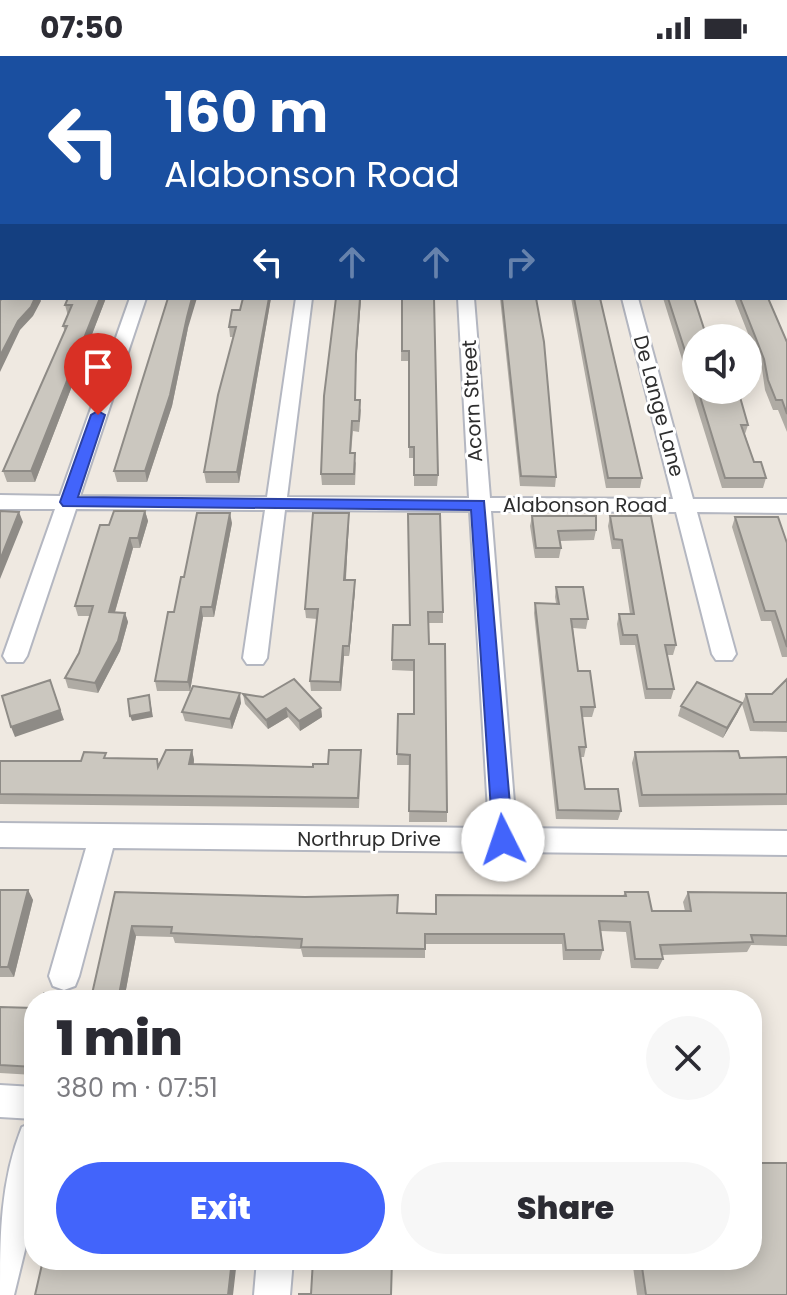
<!DOCTYPE html>
<html lang="en">
<head>
<meta charset="utf-8">
<style>
	body { margin:0; font-family:Poppins,sans-serif; background:#f7f7f7; color:#2b2b33; height:100vh; display:flex; flex-direction:column; font-size:30px; white-space:nowrap }
	* { box-sizing:border-box; margin:0 }
	p { font-size:26px; color:#7c7c81 }
	.icon { flex:none; width:44px; height:44px; fill:none; stroke:currentColor; stroke-width:2; stroke-linecap:round; stroke-linejoin:round }
	.map { position:relative; flex:1; overflow:hidden }
	.details { position:absolute; left:24px; top:934px; width:738px; height:280px; display:flex; flex-direction:column; background:#fff; border-radius:32px; box-shadow:0 4px 20px #0003 }
	.details>* { flex:none }
	.hud { position:absolute; left:0px; top:0px; width:788px; height:244px; box-shadow:0 4px 20px #0003; background:#1a4fa0; color:#fff; overflow:hidden }
	.controls { position:absolute; left:682px; top:268px; display:grid; gap:16px }
	.controls a { display:grid; place-items:center; width:80px; height:80px; border-radius:50%; background:#fff; box-shadow:0 4px 20px #0003; font-size:40px }
	.pin { position:absolute; display:grid; place-items:center; width:68px; height:68px; color:#fff; margin:-82px -34px; border-radius:50% 50% 50% 0; rotate:-45deg; box-shadow:0 0 8px #0007 }
	.pin .icon { rotate:45deg }
	.me { position:absolute; width:88px; margin:-44px; rotate:356deg; stroke-linejoin:round; filter:drop-shadow(0 0 6px #0008) }
	.turn { display:flex; align-items:center; gap:28px; height:168px; padding:0 32px; font-size:36px }
	.turn .icon { width:104px; height:104px; stroke-width:2.5 }
	.turn b { display:block; font-size:56px; line-height:68px }
	.lanes { display:flex; align-items:center; height:76px; padding:0 32px; background:#0003; justify-content:center; gap:40px; direction:ltr }
	.lanes .off { opacity:.35 }
	.round { display:grid; place-items:center; flex:none; width:84px; height:84px; border-radius:42px; background:#f7f7f7 }
	.overview { display:flex; align-items:center; justify-content:space-between; height:136px; padding:0 32px }
	h1 { font-size:48px; font-weight:800; line-height:60px }
	.action { display:flex; gap:16px; margin-top:auto; padding:16px 32px }
	.action a { flex:1; height:92px; border-radius:48px; background:#4264fb; color:#fff; font-size:32px; font-weight:800; line-height:92px; text-align:center }
	.action a+a { background:#f7f7f7; color:#2b2b33 }
	.status { display:flex; justify-content:space-between; align-items:center; height:56px; padding:0 40px; background:#fff; direction:ltr }
	.status svg { height:22px; fill:currentColor }
	.map>svg:first-child { display:block }
	.lines { fill:none; stroke-linecap:round; stroke-linejoin:round }
	.minor-casing { stroke:#b4b7c1; stroke-width:4 }
	.major-casing { stroke:#c9c9c9; stroke-width:4 }
	.minor { fill:#fff; fill-rule:evenodd }
	.major { fill:#f2d163; fill-rule:evenodd }
	.wall { fill:#afaba4 }
	.shaded-wall { fill:#8e8b86 }
	.building { fill:#cbc7bf; stroke:#8e8b86; stroke-width:2 }
	.route { fill:#4264fb; stroke:#2b41a3; stroke-width:2 }
	.labels { text-anchor:middle; dominant-baseline:central; stroke-width:6; stroke-linejoin:round; paint-order:stroke }
	.street-label { font-size:20px; fill:#2e2e2e; stroke:#fff }
</style>
</head>
<body>
<div class="status"><b>07:50</b><svg viewBox="0 0 49 12"><path d="M0 12V9h3v3zM5 12V6h3v6zM10 12V3h3v9zM15 12V0h3v12zM26 1h20v11H26zM47 4h2v5h-2z"/></svg></div>
<div class="map">
<svg width="787" height="1239" viewBox="0 0 787 1239">
	<rect width="100%" height="100%" fill="#efe9e1"/>
	<g class="lines">
		<g class="minor-casing">
			<path id="minor" d="M102,0H114L101,2Z
				M273,0H285L272,2Z
				M441,0H453V2H441Z
				M638,0H650L651,2H639Z
				M761,0H773L774,2H762Z
				M0,131H2V139H0Z
				M786,136H787V144H786Z
				M2,193V206L0,207V194Z
				M786,219H787V231H786Z
				M130,242H146L80,440L267,441L296,242H312L287,441L469,442L458,242H474L490,442L673,443L622,242H638L693,443H787V457L697,456L736,598L732,604H716L712,598L676,456L491,455L516,772L787,775V799L113,792L79,920L75,930L64,934L53,930L49,920L86,792L0,791V767L489,772L470,455L285,454L267,602L263,608H247L243,602L265,454L76,453L27,600L23,606H7L3,600L55,453H0V439L60,440Z
				M0,1029L34,1031V1063L0,1061Z
				M34,1066V1157L14,1239H0C0,1181 0,1126 22,1071Z
				M257,1204H293L290,1239H254Z"/>
		</g>
		<g class="major-casing">
			<path id="major" d="M407,0H429L405,2Z
				M461,0H506L459,2Z
				M786,4H787V14H786Z"/>
		</g>
		<use href="#minor" class="minor"/>
		<use href="#major" class="major"/>
	</g>
	<path class="wall" d="M68,242H106L35,426H7L3,415L65,276L63,270L68,260L65,249Z
		M243,242H271L239,427H206L204,416L234,281H230L229,271L240,254Z
		M336,242H361L356,308V344L361,354L359,376L353,375L351,397L356,407L355,429H322L321,418Z
		M402,242L438,419L437,430H414V402H409V305H401Z
		M500,242H536L556,421L555,431L520,430Z
		M571,242H600L642,422L640,432H606Z
		M663,242H696L695,246L696,334H738L748,369L745,378L754,406L766,422L763,432H722Z
		M734,242H768L787,286V376L778,354H773L765,334L762,313Z
		M188,272L172,350L147,426H117L114,415Z
		M145,455L148,465L140,492H133L115,556L125,557L128,566L120,595L98,637L68,632L65,622L79,597L90,560H78L75,550L109,469Z
		M349,457L346,524H355V534L349,600H344L341,635H311L310,625L317,563L306,562L305,553Z
		M408,458L443,556V567H429V588L447,756V766H409L410,709H397L398,658H414L413,615L392,614L393,569H410Z
		M532,460L596,474L594,484L560,485L561,492L559,502H535L530,470Z
		M610,460L676,589L673,599H667L674,633L671,643H645L635,589H620L617,568L619,558H630L620,493H612L608,470Z
		M735,461L787,487V601H782L771,565H761L732,471Z
		M232,467L214,561H203L190,635H157L155,625L184,521Z
		M556,531L588,563L586,573L573,572L578,615L595,651L592,661H582L586,691L584,701H581L585,733L621,755L618,764L556,763L534,557L535,547H556L555,541Z
		M787,623V676L750,675L742,648L746,638H772Z
		M243,638L321,652L322,661L300,675L288,661L268,673L245,648Z
		M241,647L232,673L185,665L182,656Z
		M681,650L738,656L723,682L678,660Z
		M192,694L194,704V708L313,711L361,704L359,752L0,748V705H81L108,702L159,709Z
		M635,696L740,702L787,701V749L639,751L632,707Z
		M0,834H28L33,844L14,921H0Z
		M115,836L397,857L435,858L436,839L623,840L625,836L652,855H685L683,846L688,836L787,837V890L751,889L747,896L662,899L663,903L658,913L631,912L626,876L601,875L603,894L600,904H563L562,888H425V902L303,901L301,893L175,887L173,881L136,880L125,939L92,938Z
		M0,951L34,952V1019L0,1017Z
		M632,1204H752L787,1239H637Z"/>
	<path class="shaded-wall" d="M2,51V68L0,71V54Z
		M35,242H40L41,245L33,260L20,274L0,316V300L18,265Z
		M100,242H106L35,426L31,415Z
		M192,242H197L188,272L172,350L147,426L145,415Z
		M269,242H271L239,427L237,416Z
		M360,242H361L356,308V298Z
		M145,455L148,465L140,492L138,482Z
		M19,456L23,466L0,523V504Z
		M230,457L232,467L214,561L212,551Z
		M349,457V467L345,534L344,524Z
		M130,482L133,492L112,566L109,556Z
		M355,524V534L349,600V590Z
		M201,551L203,561L190,635L188,626Z
		M125,557L128,566L120,595L98,637L95,627Z
		M343,590L344,600L341,635L340,626Z
		M50,624L64,664L15,681L11,671Z
		M240,637L241,647L232,673L230,663Z
		M149,639L153,661L132,665L130,660Z
		M742,647L738,656L723,682L727,672Z
		M286,652L288,661L268,673L266,664Z
		M321,652L322,661L300,675L299,665Z
		M192,694L194,704L192,718L189,708Z
		M28,834L33,844L14,921L8,911Z
		M132,870L136,880L124,944L119,939Z
		M232,1204H237L233,1239H228Z"/>
	<path class="building" d="M1,0H34L33,2H2V51L0,54Z
		M715,0H749L750,2H716Z
		M786,21L787,23V109H786Z
		M2,90V123V120H0V94Z
		M2,241V242H35L31,251L18,265L0,300V245Z
		M68,242H100L31,415H3L67,270H63L72,249H65Z
		M168,242H192L187,261L170,339L145,415H114Z
		M243,242H269L237,416H204L218,339L236,271H229L232,254H240Z
		M336,242H360L356,298L355,344H360L359,365H352L350,397H355L354,418H321L324,340Z
		M402,242H434L438,419H414V391H409V295H402Z
		M502,242H536L544,286L556,421L521,420Z
		M574,242H600L642,422H608Z
		M668,242H694L707,282H696V329Z
		M740,242H768L787,286V358L782,344H776L768,324L764,303Z
		M698,334H738L748,369H741L754,406H761L766,422H725Z
		M0,455L19,456L0,504Z
		M114,455H145L138,482H130L109,556L125,557L118,585L95,627L65,622L79,597L93,550H75L100,469H109Z
		M197,457H230L212,551H201L188,626L155,625L168,556H174L181,521H184Z
		M313,457H349L344,524H355L349,590H343L340,626L310,625L318,553H305Z
		M408,458H440L443,556H428L429,588H445L447,756L409,755L410,699L397,698L398,658H414V604H392L393,569H410Z
		M532,460H596V474L558,475L561,492H536Z
		M610,460H651L676,589H665L674,633H647L637,579H623L619,558H634L622,484L614,483Z
		M735,461H778L787,487V591L775,555H765Z
		M556,531H583L588,563H571L578,615H590L595,651H581L586,691H579L585,733H618L621,755L558,754L535,547L559,548Z
		M294,623L321,652L299,665L286,652L266,664L243,638L263,641Z
		M787,623V666H754L746,638H772Z
		M50,624L60,654L11,671L2,640Z
		M697,626L742,647L727,672L681,650Z
		M193,630L240,637L230,663L182,656Z
		M149,639L151,656L130,660L128,643Z
		M166,694H192L189,708L313,711V708H328L329,694H361L358,742L0,738V705H81L84,696L106,697L104,702L157,703L158,711Z
		M738,695L740,702L787,701V738L642,739L635,696Z
		M0,834H28L8,911H0Z
		M115,836L305,841L398,839L397,857L436,858V839L626,840L625,836H648L652,855H691L688,836L787,837V880L751,879L753,886L660,889L663,903H635L630,866L599,865L603,894H566L564,878H425V893L301,891L302,883L171,877L172,871L132,870L119,939H137L136,944H42L44,937L92,938Z
		M251,942L294,943L343,944H251Z
		M0,951L34,952V1011L0,1009Z
		M752,1107H787V1239H646L641,1204H752Z
		M43,1204H232L228,1239H35Z
		M313,1204H392L391,1239H299V1238H311Z"/>
	<path class="route" d="M98,355L105,359L78,441L484,445L513,784L510,790L503,793L493,784L471,454L63,450L60,446L91,359Z"/>
	<g class="labels">
		<g class="street-label">
			<text transform="translate(472 345) rotate(-93)">Acorn Street</text>
			<text transform="translate(659 350) rotate(75)">De Lange Lane</text>
			<text x="585" y="449">Alabonson Road</text>
			<text x="369" y="783">Northrup Drive</text>
		</g>
	</g>
</svg>
<div class="controls">
<a><svg class="icon" aria-label="sound" viewBox="0 0 24 24"><path d="M4 9h4l5-4v14l-5-4H4zM17 9q2 3 0 6"/></svg></a>
</div>
<div class="pin" style="left:98px;top:359px;background:#d93025"><svg class="icon" aria-label="arrive" viewBox="0 0 24 24"><path d="M6 21V4h12l-3 4 3 4H6"/></svg></div>
<svg class="me" style="left:503px;top:784px" viewBox="-20 -20 40 40"><circle r="19" fill="#fff"/><path d="M0-13L10 11 0 6-10 11z" fill="#4264fb"/></svg>
<div class="hud">
<div class="turn"><svg class="icon" aria-label="left" viewBox="0 0 24 24"><path d="M17 20v-9H6M10 6l-5 5 5 5"/></svg><div><b>160 m</b>Alabonson Road</div></div>
<div class="lanes"><svg class="icon" aria-label="left" viewBox="0 0 24 24"><path d="M17 20v-9H6M10 6l-5 5 5 5"/></svg><svg class="icon off" aria-label="ahead" viewBox="0 0 24 24"><path d="M12 20V5M6 11l6-6 6 6"/></svg><svg class="icon off" aria-label="ahead" viewBox="0 0 24 24"><path d="M12 20V5M6 11l6-6 6 6"/></svg><svg class="icon off" aria-label="right" viewBox="0 0 24 24"><path d="M7 20v-9h11M14 6l5 5-5 5"/></svg></div>
</div>
<section class="details">
<div class="overview"><div><h1>1 min</h1><p>380 m · 07:51</p></div><a class="round"><svg class="icon" aria-label="close" viewBox="0 0 24 24"><path d="M6 6l12 12M18 6L6 18"/></svg></a></div>
<div class="action"><a>Exit</a><a>Share</a></div>
</section>
</div>
</body>
</html>
